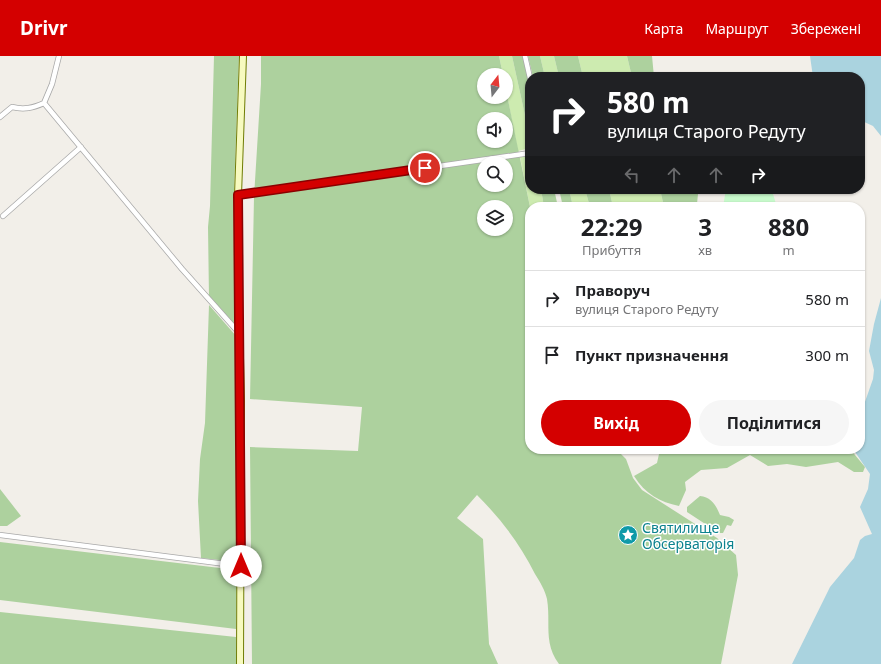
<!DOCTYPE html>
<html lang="uk">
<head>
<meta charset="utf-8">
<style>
	body { margin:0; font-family:"Noto Sans",sans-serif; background:#f6f6f6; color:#202124; height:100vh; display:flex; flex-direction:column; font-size:15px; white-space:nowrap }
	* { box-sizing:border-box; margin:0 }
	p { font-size:13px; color:#757577 }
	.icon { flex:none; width:22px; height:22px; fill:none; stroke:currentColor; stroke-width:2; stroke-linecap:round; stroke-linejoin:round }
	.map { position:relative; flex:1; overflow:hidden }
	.details { position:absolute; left:525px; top:146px; width:340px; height:252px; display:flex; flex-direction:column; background:#fff; border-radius:16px; box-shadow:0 1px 3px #0004 }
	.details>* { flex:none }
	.top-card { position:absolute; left:525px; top:16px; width:340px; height:122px; border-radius:16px; box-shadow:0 1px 3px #0004; background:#202124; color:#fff; overflow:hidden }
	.needle { width:26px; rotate:16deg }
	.tools { position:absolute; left:477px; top:12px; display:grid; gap:8px }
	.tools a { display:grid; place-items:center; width:36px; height:36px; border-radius:50%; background:#fff; box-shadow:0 1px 3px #0004; font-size:20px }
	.pin { position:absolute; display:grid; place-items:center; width:34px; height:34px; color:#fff; margin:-17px; border:2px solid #fff; border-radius:50%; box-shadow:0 1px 4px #0007 }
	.me { position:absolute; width:44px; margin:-22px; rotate:0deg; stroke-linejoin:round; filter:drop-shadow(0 0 3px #0008) }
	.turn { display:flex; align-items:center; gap:14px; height:84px; padding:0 16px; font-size:18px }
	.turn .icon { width:52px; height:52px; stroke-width:2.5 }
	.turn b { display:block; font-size:28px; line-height:34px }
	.lanes { display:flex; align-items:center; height:38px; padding:0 16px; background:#0003; justify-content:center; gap:20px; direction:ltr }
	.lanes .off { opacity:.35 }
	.eta { display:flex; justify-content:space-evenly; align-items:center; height:68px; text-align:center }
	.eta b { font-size:24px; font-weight:700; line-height:28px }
	.primary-button { display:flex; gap:8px; margin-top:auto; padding:8px 16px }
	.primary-button a { flex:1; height:46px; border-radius:24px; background:#d40000; color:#fff; font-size:16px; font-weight:700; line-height:46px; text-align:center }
	.primary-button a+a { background:#f6f6f6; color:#202124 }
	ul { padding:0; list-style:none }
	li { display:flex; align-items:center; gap:12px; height:56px; padding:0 16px; border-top:1px solid #e0e0e0 }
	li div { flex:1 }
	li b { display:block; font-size:15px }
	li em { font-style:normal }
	header { display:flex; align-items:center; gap:24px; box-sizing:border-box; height:56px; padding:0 20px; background:#d40000; color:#fff }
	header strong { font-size:19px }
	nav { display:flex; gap:22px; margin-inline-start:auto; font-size:14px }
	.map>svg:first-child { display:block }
	.grass { fill:#cdebb0 }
	.forest { fill:#add19e; fill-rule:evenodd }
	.park { fill:#c8facc }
	.water { fill:#aad3df }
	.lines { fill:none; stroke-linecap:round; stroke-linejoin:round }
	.minor-casing { stroke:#a9a9a9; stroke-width:6 }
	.secondary-casing { stroke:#707d05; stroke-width:8 }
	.minor { stroke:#fff; stroke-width:4.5 }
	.secondary { stroke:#f7fabf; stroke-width:6 }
	.route-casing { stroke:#8a0000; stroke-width:10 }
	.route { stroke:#d40000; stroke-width:7 }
	.labels { text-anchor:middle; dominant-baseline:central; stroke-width:3; stroke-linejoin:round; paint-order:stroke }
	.culture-label { font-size:14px; fill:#0d838f; stroke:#fff; text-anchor:start }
</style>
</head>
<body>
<header>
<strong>Drivr</strong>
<nav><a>Карта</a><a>Маршрут</a><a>Збережені</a></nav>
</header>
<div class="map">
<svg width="881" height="608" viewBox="0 0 881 608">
	<rect width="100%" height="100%" fill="#f2efe9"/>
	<path class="grass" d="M499,0H512L530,82V92L518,95L506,34V19H503Z
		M540,0H554L559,21H545Z
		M578,0H627L632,21H583Z
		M530,100V133H541L544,151H530L520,101Z
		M569,133H585L590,151H573Z
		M609,133H660L664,151H613Z"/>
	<path class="forest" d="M214,0H239L234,136V269L209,242L208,171L210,150Z
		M261,0H499L503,19H484V41H506V34L530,151V393H616L626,403L633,422L642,434L717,482L736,499L738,519L721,608H559C543,587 551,567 547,543C545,534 540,526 535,518C520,488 501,463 477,439L457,462L483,483L489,588L498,608H252L250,391L358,395L362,351L250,343L254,141L261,28ZM484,63H506V85H484ZM484,107H506V129H484ZM484,151H506V173H484Z
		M512,0H523L530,29V82Z
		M528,0H540L545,21H533Z
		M554,0H578L583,21H559Z
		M627,0H652L654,21H632Z
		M541,133H554L558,151H544Z
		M559,133H569L573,151H563Z
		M585,133H609L613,151H590Z
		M660,133H710L711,135L702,134L698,138L697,148L701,151H664Z
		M209,249L237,281L238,506L201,502L198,445L200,403L205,367Z
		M656,393H850L865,411L863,416H854L838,406L806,411L787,408L768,410L750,399L727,412L701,414L685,426L686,434L679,450C660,446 645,438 634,420L657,407L659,398Z
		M0,433L21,460L7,470H0Z
		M700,440C711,441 716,449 720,459L729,461L734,464L731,470L727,469L723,477H719L687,456V451Z
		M0,486L237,514L236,573L0,544Z
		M0,556L236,581V608H0Z"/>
	<path class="park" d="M726,133H768L773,138L777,151H723Z"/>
	<path class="water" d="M810,0H881V80L873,70L860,64V21H813Z
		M881,242V608H792L830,531L854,502L860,484L865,480L872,478L860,451L868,433L870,418L853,393H860V360L873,323L874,314L869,295L874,268Z"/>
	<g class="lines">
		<g class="minor-casing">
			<path id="minor" d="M525,0L530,22
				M44,47L182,213L240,278
				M0,61L12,51C24,54 33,52 44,47L52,28L59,0
				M238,139L530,97
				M3,160L81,91
				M0,479L241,510"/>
		</g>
		<g class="secondary-casing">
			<path id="secondary" d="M240,608L241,345L238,216V139L243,0"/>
		</g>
		<use href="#minor" class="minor"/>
		<use href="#secondary" class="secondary"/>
	</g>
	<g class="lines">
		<g class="route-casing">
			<path id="route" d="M241,510L238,139L425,112"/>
		</g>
		<use href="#route" class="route"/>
	</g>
	<defs>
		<g id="sight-disc" transform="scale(1)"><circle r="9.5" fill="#0f9aa8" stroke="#fff"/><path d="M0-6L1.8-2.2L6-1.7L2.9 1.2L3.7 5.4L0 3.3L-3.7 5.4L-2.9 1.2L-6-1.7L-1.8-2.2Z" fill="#fff"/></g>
	</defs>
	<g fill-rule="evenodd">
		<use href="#sight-disc" x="628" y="479"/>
	</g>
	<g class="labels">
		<g class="culture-label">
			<text x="642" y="471">Святилище<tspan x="642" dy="16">Обсерваторія</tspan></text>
		</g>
	</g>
</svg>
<div class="tools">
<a><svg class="needle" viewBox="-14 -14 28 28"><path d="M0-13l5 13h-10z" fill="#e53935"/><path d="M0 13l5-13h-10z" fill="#757577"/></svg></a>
<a><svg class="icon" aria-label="sound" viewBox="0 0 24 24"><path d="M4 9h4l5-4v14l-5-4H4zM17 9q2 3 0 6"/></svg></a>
<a><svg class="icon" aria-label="search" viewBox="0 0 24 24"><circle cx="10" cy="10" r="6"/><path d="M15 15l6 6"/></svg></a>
<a><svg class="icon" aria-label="layers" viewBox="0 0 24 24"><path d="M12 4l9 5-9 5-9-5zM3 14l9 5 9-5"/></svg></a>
</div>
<div class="pin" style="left:425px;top:112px;background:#d93025"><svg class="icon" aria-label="arrive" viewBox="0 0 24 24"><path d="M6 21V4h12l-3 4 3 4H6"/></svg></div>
<svg class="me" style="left:241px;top:510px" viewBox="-20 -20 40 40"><circle r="19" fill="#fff"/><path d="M0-13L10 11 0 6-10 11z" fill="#d40000"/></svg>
<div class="top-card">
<div class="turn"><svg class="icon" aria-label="right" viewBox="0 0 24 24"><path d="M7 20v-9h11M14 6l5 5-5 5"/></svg><div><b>580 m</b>вулиця Старого Редуту</div></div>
<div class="lanes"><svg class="icon off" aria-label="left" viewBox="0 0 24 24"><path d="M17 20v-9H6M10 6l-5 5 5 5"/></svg><svg class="icon off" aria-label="ahead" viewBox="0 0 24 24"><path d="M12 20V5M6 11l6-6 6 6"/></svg><svg class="icon off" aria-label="ahead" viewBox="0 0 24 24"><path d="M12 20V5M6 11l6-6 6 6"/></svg><svg class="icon" aria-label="right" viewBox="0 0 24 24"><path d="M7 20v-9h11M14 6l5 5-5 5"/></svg></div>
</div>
<section class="details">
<div class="eta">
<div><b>22:29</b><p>Прибуття</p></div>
<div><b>3</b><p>хв</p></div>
<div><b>880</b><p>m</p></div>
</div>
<ul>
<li><svg class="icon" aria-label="right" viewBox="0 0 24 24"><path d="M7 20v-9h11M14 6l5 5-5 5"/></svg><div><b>Праворуч</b><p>вулиця Старого Редуту</p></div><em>580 m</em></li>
<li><svg class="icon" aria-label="arrive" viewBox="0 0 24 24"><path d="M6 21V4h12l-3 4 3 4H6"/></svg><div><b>Пункт призначення</b></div><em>300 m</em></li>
</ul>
<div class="primary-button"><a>Вихід</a><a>Поділитися</a></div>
</section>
</div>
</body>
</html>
